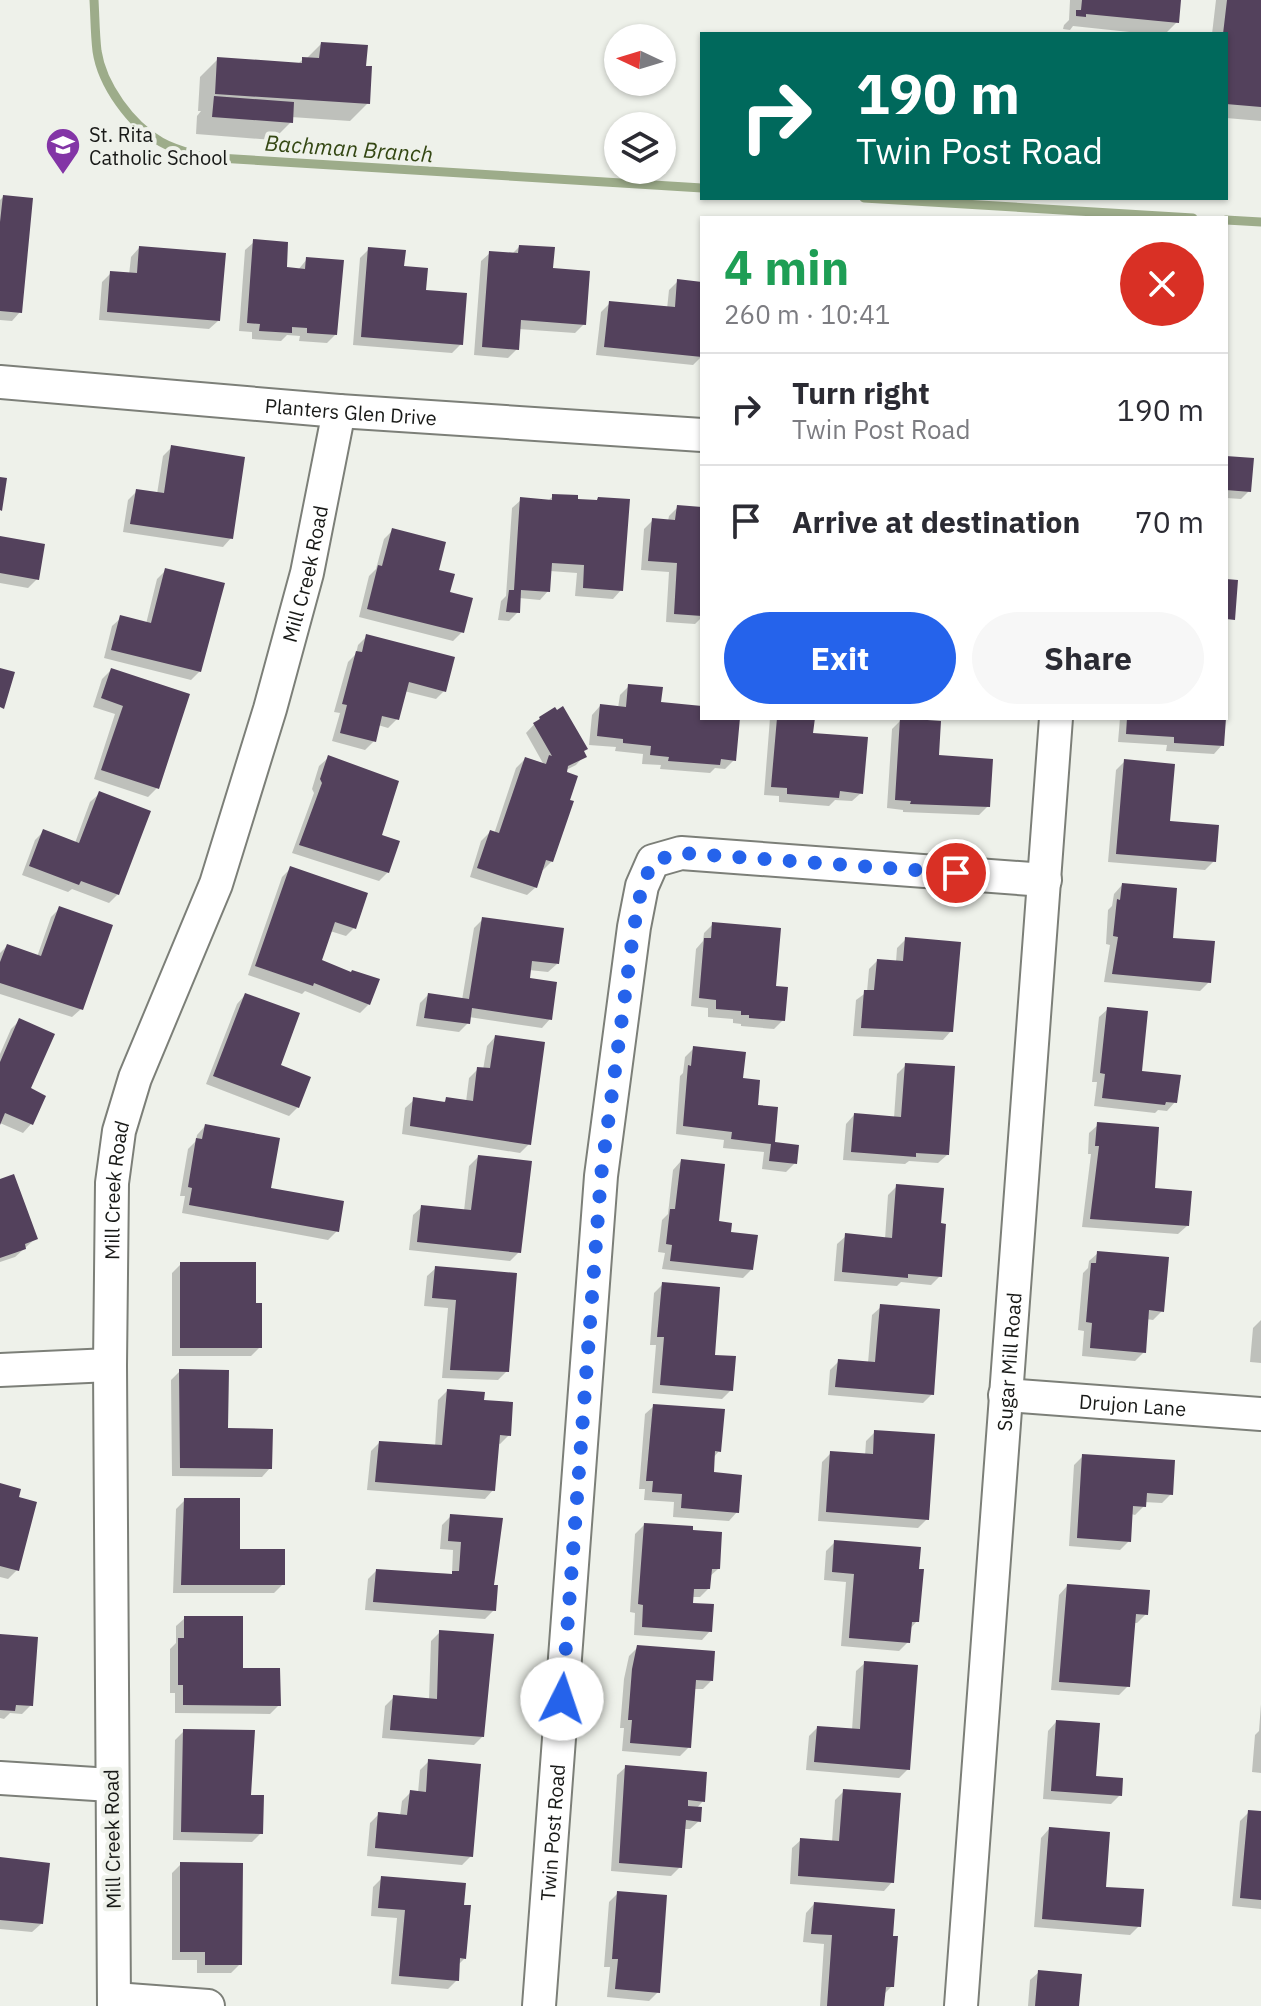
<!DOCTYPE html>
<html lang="en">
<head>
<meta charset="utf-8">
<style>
	body { margin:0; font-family:"IBM Plex Sans",sans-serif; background:#f7f7f7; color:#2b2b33; height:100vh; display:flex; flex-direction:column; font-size:30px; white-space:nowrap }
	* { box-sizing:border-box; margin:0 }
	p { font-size:26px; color:#7c7c81 }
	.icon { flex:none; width:44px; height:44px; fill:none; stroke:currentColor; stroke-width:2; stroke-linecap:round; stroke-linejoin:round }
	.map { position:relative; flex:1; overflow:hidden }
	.drawer { position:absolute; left:700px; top:216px; width:528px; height:504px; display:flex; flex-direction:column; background:#fff; border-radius:0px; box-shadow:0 2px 6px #0004 }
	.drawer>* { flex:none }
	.hud { position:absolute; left:700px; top:32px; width:528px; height:168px; border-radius:0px; box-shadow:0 2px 6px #0004; background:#00695c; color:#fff; overflow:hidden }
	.needle { width:52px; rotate:274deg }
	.fabs { position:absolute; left:604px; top:24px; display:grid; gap:16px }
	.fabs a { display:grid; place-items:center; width:72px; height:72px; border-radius:50%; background:#fff; box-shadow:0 2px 6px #0004; font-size:40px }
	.pin { position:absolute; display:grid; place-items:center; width:68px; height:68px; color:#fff; margin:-34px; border:4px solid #fff; border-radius:50%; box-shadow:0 2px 8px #0007 }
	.me { position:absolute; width:88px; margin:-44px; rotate:4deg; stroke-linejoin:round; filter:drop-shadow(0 0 6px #0008) }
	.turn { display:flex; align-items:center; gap:28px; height:168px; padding:0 24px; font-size:36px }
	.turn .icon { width:104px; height:104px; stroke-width:2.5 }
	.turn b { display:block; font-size:56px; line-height:68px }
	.round { display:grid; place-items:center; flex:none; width:84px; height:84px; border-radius:42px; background:#f7f7f7 }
	.summary { display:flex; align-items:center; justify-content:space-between; height:136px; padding:0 24px }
	h1 { font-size:48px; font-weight:700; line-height:60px; color:#1e9e55 }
	.cta { display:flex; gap:16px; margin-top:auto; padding:16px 24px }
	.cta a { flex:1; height:92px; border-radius:48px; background:#2563eb; color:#fff; font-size:32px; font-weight:700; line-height:92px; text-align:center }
	.cta a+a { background:#f7f7f7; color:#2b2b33 }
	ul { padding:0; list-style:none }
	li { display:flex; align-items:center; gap:24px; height:112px; padding:0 24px; border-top:2px solid #e1e1e2 }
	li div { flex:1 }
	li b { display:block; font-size:30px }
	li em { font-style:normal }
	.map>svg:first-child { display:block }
	.shadow { fill:#0003 }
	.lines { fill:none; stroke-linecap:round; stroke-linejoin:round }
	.stream { stroke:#9dac8a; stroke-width:9 }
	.building { fill:#53415c }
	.minor-casing { stroke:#7c7f78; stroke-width:36 }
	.minor { stroke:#fff; stroke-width:32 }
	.route { stroke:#2563eb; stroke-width:14; stroke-dasharray:0 25.2 }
	.labels { text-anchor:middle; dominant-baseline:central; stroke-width:8; stroke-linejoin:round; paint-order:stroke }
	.poi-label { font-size:20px; fill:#181917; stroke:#eef1ea; text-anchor:start }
	.street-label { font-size:20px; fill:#181917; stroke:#eef1ea }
	.water-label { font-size:22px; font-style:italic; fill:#344713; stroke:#eef1ea }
</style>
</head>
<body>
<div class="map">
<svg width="1261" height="2006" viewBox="0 0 1261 2006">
	<rect width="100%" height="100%" fill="#eef1ea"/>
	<path class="shadow" d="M1070,0H1179L1177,22L1165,34H1148L1073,26L1070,30L1063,29L1064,25L1069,20Z
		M1216,0H1261V121L1226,118V34H1212Z
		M321,44L364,68L368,103L350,121L291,117V122L273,140L196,134L197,116L201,111H198L200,77L218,59L298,64L303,59H306Z
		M3,197L20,312L12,321L0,320V200Z
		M254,242L285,269L298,270L307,259L335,335L327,343L299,341L300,336L287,335L281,341L252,339V332L239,331L245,250Z
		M519,247L551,270L584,324L575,333L518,329L517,349L508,358L474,355L481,261L490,253L512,254Z
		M139,248L218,321L209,329L99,320L102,282L111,273L129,275L131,257Z
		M369,249L402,268L461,344L452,353L353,345L360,258Z
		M678,281L702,284V356L693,365L596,355L601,312L610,303L667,309L669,290Z
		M171,448L231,538L223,547L123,532L128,500L137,491L157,494L163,456Z
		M1226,458L1249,491L1241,499L1226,498Z
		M553,496L621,590L613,599L575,596L577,573L550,571L548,591L540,600L519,598L518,612L509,621L498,620L501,601L506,596L512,508L521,500L547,502Z
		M678,507L702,509V617L695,624L666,622L669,572L641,570L644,529L653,520L668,521L669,516Z
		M393,530L437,571L448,593L462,632L453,641L359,617L369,576L376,569L384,539Z
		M0,538L37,579L28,588L0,583Z
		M166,570L200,671L191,680L104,658L112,626L121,618L146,624L157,579Z
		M367,636L444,691L436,699L404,691L397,719L388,728L378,725L374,741L365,750L332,741L340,713L334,712L348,662L356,654L358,645Z
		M111,670L157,788L148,797L94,779L115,714L93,707L102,679Z
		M628,687L659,704L702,708V718H738L734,760L725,769L715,768L710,773L660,769L661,765L642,764L643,754L615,751L616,747L589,745L592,715L600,706L618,708L620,695Z
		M540,718L582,752L584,756L576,765L562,772L552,861L543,870H541L536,887L527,895L470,877L481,841L490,832L494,834L516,768L525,759L544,765L526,733Z
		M770,718H813L811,735L861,793L852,801L835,800L829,806L779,802V796L764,795Z
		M1120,718H1224L1222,745L1214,754L1166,751L1167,745L1118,742Z
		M901,720L988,806L979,815L903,812V810L887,808L892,729Z
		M328,758L380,836L388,872L379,881L292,853L314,793L312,789L319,766Z
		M1125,761L1168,823L1214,861L1205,870L1108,862L1116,770Z
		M99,794L118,894L109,903L72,889L68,892L22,875L35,840L43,832L75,843L90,802Z
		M291,868L354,928L346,936L330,931L320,961L369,1004L360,1013L305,991L302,994L248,975L282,877Z
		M1122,885L1209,982L1200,991L1104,982L1110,945L1106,944L1108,910L1112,906L1114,894Z
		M60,908L81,1009L72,1017L0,994V953L7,946L37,957L51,917Z
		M483,919L557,964L548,972L529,970L527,979L550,1019L542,1028L469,1017L468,1023L459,1032L416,1026L420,1003L428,995L462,1000L474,928Z
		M713,924L774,988L783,1020L774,1029L741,1026V1024L733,1023V1019L708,1017V1008L691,1006L696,949L703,941L704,933Z
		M906,939L951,1031L943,1040L853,1036L856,1000L867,992L869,969L877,961L896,962L897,948Z
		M245,995L298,1107L289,1116L206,1084L237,1004Z
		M1108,1009L1140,1072L1175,1102L1167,1111L1158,1110L1155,1113L1094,1106L1097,1082H1092L1099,1017Z
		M20,1020L31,1124L23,1133L0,1123V1054L11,1029Z
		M495,1037L529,1144L520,1153L402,1134L405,1108L414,1100L442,1104L447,1099L466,1102L469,1078L478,1069L483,1070L487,1046Z
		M694,1048L741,1080L772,1144L795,1163L786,1172L762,1169L764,1152L723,1148L724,1140L676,1134L680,1076L683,1073L685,1057Z
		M906,1065L947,1155L938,1163L909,1161L905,1164L843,1160L846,1124L854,1115L894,1118L897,1074Z
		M1098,1125L1153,1190L1187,1226L1178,1234L1082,1227L1091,1154H1088L1089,1133Z
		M205,1126L269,1190L337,1231L328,1240L182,1213L185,1196H180L188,1149L196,1141L197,1135Z
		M478,1157L519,1252L510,1261L409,1250L413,1215L422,1207L464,1211L469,1166Z
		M681,1161L717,1223L729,1234L751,1270L743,1278L662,1269L665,1253L658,1252L662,1220L668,1214L673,1170Z
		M0,1181L36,1238L15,1257L0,1262Z
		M897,1186L939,1225L940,1276L931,1285L901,1282L897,1286L834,1281L837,1244L846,1236L885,1239L888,1195Z
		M1098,1253L1162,1311L1153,1320L1146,1319L1144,1352L1135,1361L1082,1356L1084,1331L1078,1330L1083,1273L1088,1268L1089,1261Z
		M181,1264L254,1305L260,1347L251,1356H172V1273Z
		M436,1268L507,1371L498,1380L442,1378L448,1308L424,1306L427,1276Z
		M663,1284L712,1356L731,1390L722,1399L652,1393L656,1345H650L654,1293Z
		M881,1307L932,1394L923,1403L828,1395L830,1370L839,1361L868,1363L872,1315Z
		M1261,1320V1363L1250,1362L1253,1328Z
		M180,1371L226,1430L270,1468L262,1477L172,1476L171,1380Z
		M447,1391L482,1402L509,1435L500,1444L497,1443L493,1490L485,1499L367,1490L371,1451L379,1443L435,1447L438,1400Z
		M654,1406L719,1451L713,1458L712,1474L737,1512L729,1521L673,1517L674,1502L644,1500L645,1489H639L645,1414Z
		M875,1432L927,1519L918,1528L818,1521L822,1462L831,1453L865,1456L866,1441Z
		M1083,1456L1171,1494L1162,1503L1144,1502V1506L1135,1515L1131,1514L1129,1541L1120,1550L1069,1546L1074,1465Z
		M0,1485L17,1570L8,1579L0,1577Z
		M185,1500L238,1551L283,1584L274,1593H173L176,1509Z
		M451,1516L491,1587L494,1610L485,1619L365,1610L368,1579L376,1571L452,1574L453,1550L440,1549L442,1525Z
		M644,1525L718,1569L709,1577L708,1589L700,1597H691V1605L710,1631L702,1640L634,1635L635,1613L630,1612L635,1534Z
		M835,1542L917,1621L909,1630L908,1642L899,1651L841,1646L846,1582L824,1580L826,1551Z
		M1067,1586L1146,1614L1137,1623H1133L1128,1686L1119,1695L1051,1690L1059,1595Z
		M185,1618L279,1705L270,1714L175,1713V1693H170V1649L176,1643V1626Z
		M440,1632L482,1737L474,1745L382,1738L385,1706L394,1697L429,1700L431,1641Z
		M0,1636L31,1705L22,1714L10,1713L4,1719L0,1718Z
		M638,1647L711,1681L703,1689H693L689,1747L680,1756L622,1751L624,1728H620L624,1679L629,1656Z
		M865,1663L908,1769L899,1778L806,1770L809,1736L817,1728L852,1730L856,1671Z
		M1261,1704V1773L1252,1772L1255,1735L1259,1731Z
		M1056,1722L1094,1778L1120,1795L1111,1804L1043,1799L1048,1731Z
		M184,1731L249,1797L261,1833L252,1842L173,1840L175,1740Z
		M429,1761L471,1856L462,1865L367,1856L370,1823L379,1814L400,1816L402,1801L410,1793H418L420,1770Z
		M626,1767L703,1801L696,1809L699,1821L690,1829H684L680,1867L671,1876L611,1871L617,1775Z
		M844,1791L892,1882L884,1891L790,1884L792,1848L801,1840L832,1842L835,1800Z
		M1249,1812L1261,1813V1909L1232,1906L1240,1821Z
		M1049,1829L1139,1926L1130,1935L1034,1927L1041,1838Z
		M0,1859L41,1924L32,1932L0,1929Z
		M181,1864L240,1964L231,1973H197V1960H172V1873Z
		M382,1878L465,1958L458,1965L457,1980L448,1989L391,1984L397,1918L371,1916L373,1887Z
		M618,1893L658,1992L649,2001L607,1997L610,1967H604L609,1902Z
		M814,1904L892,1986L883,1995L882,2006H820L824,1944L803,1942L806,1913Z
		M1039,1972L1077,2006H1028L1030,1980Z"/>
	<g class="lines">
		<path class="stream" d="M94,0C95,17 95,34 97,51C102,85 131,125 161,142C173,149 189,153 202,157L702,188
			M864,198L1193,218
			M1226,220L1261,222"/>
	</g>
	<path class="building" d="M1082,0H1181L1179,23L1086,14V17L1076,16V10H1081Z
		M1227,0H1261V107L1226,104V34H1223Z
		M321,42L368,45L366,66H372L370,104L215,94L217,57L302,63V57L319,58Z
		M214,96L294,102L293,123L212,117Z
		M3,195L33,198L22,313L0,311V222Z
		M253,239L288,242L287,267L305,269L306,257L344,260L337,335L307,333V328L292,327V333L259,331L260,324L247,323Z
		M519,245L555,247L553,268L590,271L586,325L521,320L519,350L482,347L489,251L518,253Z
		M139,246L226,253L220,321L107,312L110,271L137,273Z
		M368,247L406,250L404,266L428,268L426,290L467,293L463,345L361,337Z
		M677,279L702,282V357L604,347L609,301L675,307Z
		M171,445L245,457L233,539L130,524L136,489L164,493Z
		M1226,456L1254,458L1251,492L1226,490Z
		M0,477L7,478L2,511L0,510Z
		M552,494L578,495V499L597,500L598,497L630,499L623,591L583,588L584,565L552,563L550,592L521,590L520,613L506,612L509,590H514L520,497L552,500Z
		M677,505L702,507V616L674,614L677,563L648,561L652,518L675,520Z
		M392,528L446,542L439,570L455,574L450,592L473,598L464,633L367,609L378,565L382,566Z
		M0,536L45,544L39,580L0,573Z
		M165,568L225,583L201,672L111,650L120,615L151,623Z
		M1226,579L1238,580L1235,620L1226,619Z
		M366,634L455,657L446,692L409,682L399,720L382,716L376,742L340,733L347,705L342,704L356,651L362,652Z
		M0,668L15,672L4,709L0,707Z
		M111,668L190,694L159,789L101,770L123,706L101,698Z
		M628,684L663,687L661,702L702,706V718H740L736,761L721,759L720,765L668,761L669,757L650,755L651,746L623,743V739L597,736L600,704L626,707Z
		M563,706L588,749L584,751L587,757L568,766L567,772L578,776L570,800L574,801L553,862L546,860L537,888L477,868L490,830L499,833L525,757L546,764L549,755L552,756L533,723L540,719L539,717L555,707L557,710Z
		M777,718H815L813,733L868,737L863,794L840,791L839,798L787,794V788L771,787Z
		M900,718L941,721L939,755L993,759L990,807L910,804L911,801L895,800Z
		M1127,718H1226L1224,746L1174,743V737L1126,734Z
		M328,755L399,781L382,835L400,841L389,873L299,845L322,783L320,779Z
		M1124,759L1175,764L1170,821L1219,825L1216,862L1116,854Z
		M99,791L151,811L119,895L81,881L79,885L29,866L43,829L79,843Z
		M290,866L368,893L356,929L335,922L322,960L351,972L352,970L380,979L370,1005L314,983L313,986L255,966Z
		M1122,883L1177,888L1173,938L1215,941L1211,983L1112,974L1118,937L1113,936L1117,899L1120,900Z
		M59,906L113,925L83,1010L0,983V962L7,944L41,956Z
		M482,917L564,928L559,964L532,961L530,978L557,982L552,1020L472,1008L470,1024L424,1018L428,993L469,999Z
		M712,922L781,928L776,986L788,987L785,1021L749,1018V1015H741V1011L716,1009V1000L699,998L704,938H711Z
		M905,937L961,942L953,1032L861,1028L864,990H874L877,959L903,961Z
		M245,993L300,1013L281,1065L311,1077L299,1108L213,1076Z
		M1107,1007L1148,1011L1142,1071L1181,1075L1177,1103L1166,1102L1165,1105L1102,1098L1105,1074L1100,1073Z
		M19,1018L55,1034L31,1088L46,1096L33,1125L5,1113L0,1125V1062Z
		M495,1035L545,1042L531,1145L410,1126L413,1097L445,1102L446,1097L473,1101L477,1067L490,1068Z
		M693,1046L746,1052L743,1078L760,1080L758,1105L778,1107L775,1142L799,1145L797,1164L769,1161L771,1144L731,1139L732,1132L683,1126L688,1065L691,1066Z
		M905,1063L955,1066L949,1155L916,1153V1157L851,1152L854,1113L901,1117Z
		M1097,1122L1159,1127L1155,1188L1192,1191L1189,1226L1090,1219L1099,1146H1095Z
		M205,1124L280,1138L271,1188L344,1201L339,1232L189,1205L192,1188L188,1187L196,1138L202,1139Z
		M478,1155L532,1161L521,1253L417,1242L421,1205L471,1210Z
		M681,1159L725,1164L719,1221L732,1223L731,1232L758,1235L753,1270L670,1261L672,1245L666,1244L670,1209H675Z
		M14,1174L38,1239L25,1244L26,1249L0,1258V1179Z
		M896,1184L944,1188L941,1223L946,1224L942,1277L908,1274V1278L842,1272L845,1233L892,1238Z
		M1097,1251L1169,1257L1164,1312L1149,1310L1146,1353L1090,1348L1092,1323L1086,1322L1091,1263H1096Z
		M180,1262H256V1303H262V1348H180Z
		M435,1266L517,1273L509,1372L450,1370L456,1300L432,1298Z
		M662,1282L720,1287L715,1355L736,1356L733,1391L660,1385L664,1337H657Z
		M880,1304L940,1309L934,1395L835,1387L838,1359L875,1362Z
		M179,1369L229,1370L228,1428L273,1429L272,1469L180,1468Z
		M447,1389L485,1392L484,1400L513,1402L511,1436L500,1435L495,1491L375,1482L379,1441L442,1445Z
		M653,1404L725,1409L721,1452L715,1451L714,1472L742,1475L739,1513L681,1508L682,1494L652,1492L653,1481H646Z
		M874,1430L935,1434L929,1520L826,1512L830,1451L873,1454Z
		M1082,1454L1175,1460L1173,1495L1147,1493L1146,1507L1133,1506L1131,1542L1077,1538Z
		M0,1483L21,1489L19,1497L37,1502L19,1571L0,1566Z
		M184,1498H240V1549H285V1585H181Z
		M450,1514L503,1518L494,1585H498L496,1611L373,1602L376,1569L452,1574V1571H459L461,1542L448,1541Z
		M644,1523L693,1526V1530L722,1532L720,1569H712L710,1589H694L693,1603L714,1604L712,1632L642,1627L643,1605L638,1604Z
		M834,1540L921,1547L919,1569H924L919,1622H912L910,1643L849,1638L854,1574L832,1572Z
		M1067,1584L1150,1590L1148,1615L1136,1614L1130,1687L1059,1682Z
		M184,1616H243V1668H280L281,1706L183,1705V1685H178V1638H184Z
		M439,1630L494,1634L484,1737L390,1730L393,1695L437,1699Z
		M0,1634L38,1637L33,1706L16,1705L15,1711L0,1710Z
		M637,1645L715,1651L713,1681L696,1680L691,1748L630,1743L632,1720H628L632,1669Z
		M864,1661L918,1665L910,1770L814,1762L817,1726L860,1729Z
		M1056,1720L1100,1723L1096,1776L1123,1778L1122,1796L1051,1791Z
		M183,1729L255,1730L251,1795H264L263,1834L181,1832Z
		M428,1759L481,1764L473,1857L375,1848L378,1812L407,1815L410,1790L426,1792Z
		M625,1765L707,1772L705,1802L688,1800V1806L702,1807L701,1822L686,1820L682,1868L619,1863Z
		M843,1789L901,1793L894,1883L798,1876L800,1838L839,1841Z
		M1248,1810L1261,1811V1900L1240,1898Z
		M1049,1827L1110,1832L1106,1887L1144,1889L1141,1927L1042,1919Z
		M0,1857L50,1863L43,1924L0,1920Z
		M180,1862L243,1863L242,1965H205V1952H180Z
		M381,1876L466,1883L464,1905H471L466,1959L460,1958L459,1981L399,1976L405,1910L378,1908Z
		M617,1891L667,1895L660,1993L615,1989L618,1959H612Z
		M814,1902L895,1909L893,1936H898L894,1987H886L884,2006H827L832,1935L811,1934Z
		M1038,1970L1082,1974L1079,2006H1035Z"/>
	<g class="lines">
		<g class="minor-casing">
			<g id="minor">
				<path id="s1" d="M0,382L339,411L702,435"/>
				<path d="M0,1370L110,1365"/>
				<path id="s2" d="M1005,1395L1261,1414"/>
				<path d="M0,1778L111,1785"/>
				<path d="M115,1999L208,2006"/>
				<path id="s3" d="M114,2006L110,1365L112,1183L119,1131L135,1078L216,884L270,709L307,573L339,411"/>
				<path id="s4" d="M539,2006L601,1176L634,927L642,886L653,861L681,853L1045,880"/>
				<path id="s5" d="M961,2006L1056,718"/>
			</g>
		</g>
		<use href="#minor" class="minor"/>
	</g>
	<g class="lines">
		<path class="route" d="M562,1699L601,1176L634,927L642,886L653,861L681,853L956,873"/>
	</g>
	<defs>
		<g id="school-pin" transform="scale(1.8)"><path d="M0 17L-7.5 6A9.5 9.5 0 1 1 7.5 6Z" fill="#8335a6" stroke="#eef1ea"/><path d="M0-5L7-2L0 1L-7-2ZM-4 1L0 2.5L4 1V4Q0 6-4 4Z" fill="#fff"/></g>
	</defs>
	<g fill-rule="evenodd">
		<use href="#school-pin" x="63" y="145"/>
	</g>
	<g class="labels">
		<g class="poi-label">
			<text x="89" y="134">St. Rita<tspan x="89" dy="23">Catholic School</tspan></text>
		</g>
		<g class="street-label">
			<text stroke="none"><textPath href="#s1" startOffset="352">Planters Glen Drive</textPath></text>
			<text stroke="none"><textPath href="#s3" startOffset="1464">Mill Creek Road</textPath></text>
			<text stroke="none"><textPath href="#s3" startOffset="816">Mill Creek Road</textPath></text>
			<text stroke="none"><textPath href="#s5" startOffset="646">Sugar Mill Road</textPath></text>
			<text stroke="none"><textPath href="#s2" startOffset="128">Drujon Lane</textPath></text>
			<text stroke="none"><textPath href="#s4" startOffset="174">Twin Post Road</textPath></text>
			<text transform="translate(112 1839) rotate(-91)">Mill Creek Road</text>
		</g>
		<g class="water-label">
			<text transform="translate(349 148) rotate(4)">Bachman Branch</text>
		</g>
	</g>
</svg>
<div class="fabs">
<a><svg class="needle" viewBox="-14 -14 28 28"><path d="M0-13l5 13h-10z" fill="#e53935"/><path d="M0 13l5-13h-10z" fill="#7c7c81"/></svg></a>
<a><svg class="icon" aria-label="layers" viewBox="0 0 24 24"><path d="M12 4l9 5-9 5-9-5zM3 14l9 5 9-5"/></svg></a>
</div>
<div class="pin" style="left:956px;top:873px;background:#d93025"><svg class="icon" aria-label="arrive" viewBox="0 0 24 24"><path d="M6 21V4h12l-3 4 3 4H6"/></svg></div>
<svg class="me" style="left:562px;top:1699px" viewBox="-20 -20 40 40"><circle r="19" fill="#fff"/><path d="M0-13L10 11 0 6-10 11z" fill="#2563eb"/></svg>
<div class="hud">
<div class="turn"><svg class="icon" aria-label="right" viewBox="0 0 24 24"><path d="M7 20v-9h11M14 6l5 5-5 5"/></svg><div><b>190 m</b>Twin Post Road</div></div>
</div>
<section class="drawer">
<div class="summary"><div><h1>4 min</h1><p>260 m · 10:41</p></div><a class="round" style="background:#d93025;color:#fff"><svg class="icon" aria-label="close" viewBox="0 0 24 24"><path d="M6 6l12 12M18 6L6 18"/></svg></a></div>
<ul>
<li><svg class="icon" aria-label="right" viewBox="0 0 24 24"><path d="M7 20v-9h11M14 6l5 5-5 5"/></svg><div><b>Turn right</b><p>Twin Post Road</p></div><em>190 m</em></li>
<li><svg class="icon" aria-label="arrive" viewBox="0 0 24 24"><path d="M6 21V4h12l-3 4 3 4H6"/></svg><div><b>Arrive at destination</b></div><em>70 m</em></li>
</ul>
<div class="cta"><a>Exit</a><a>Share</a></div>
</section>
</div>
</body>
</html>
